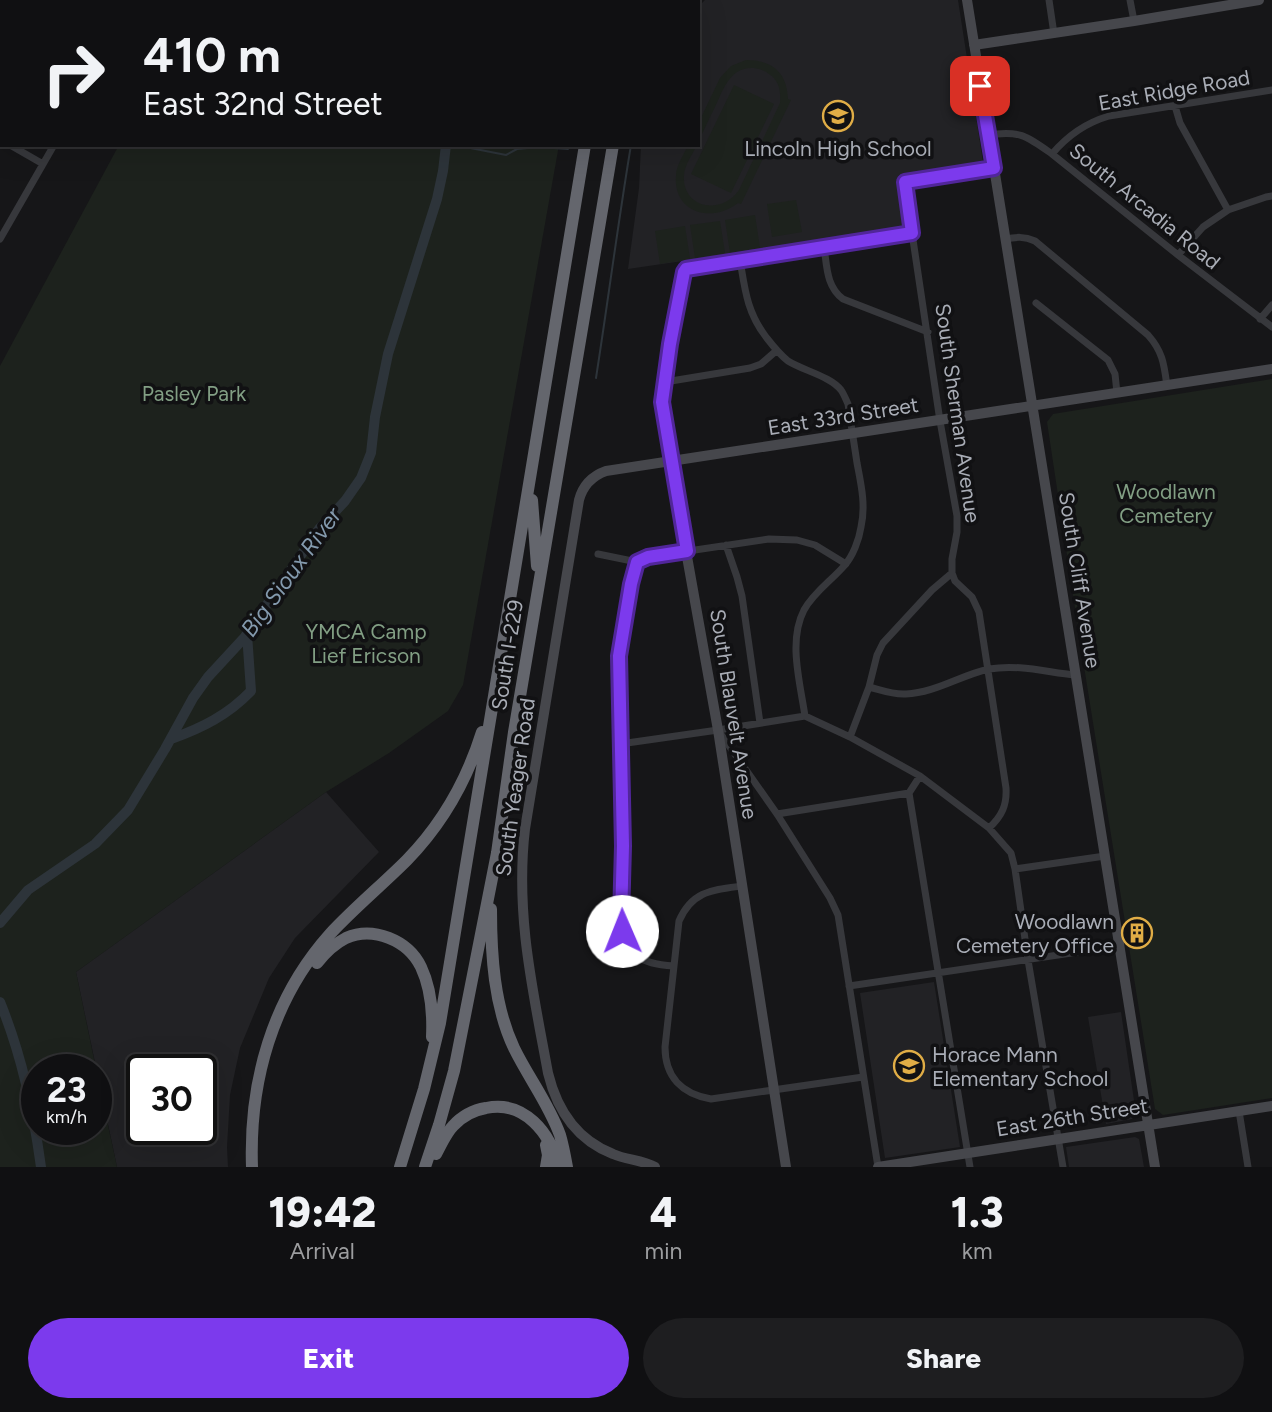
<!DOCTYPE html>
<html lang="en">
<head>
<meta charset="utf-8">
<style>
	body { margin:0; font-family:Figtree,sans-serif; background:#1e1e20; color:#f1f3f6; height:100vh; display:flex; flex-direction:column; font-size:26px; white-space:nowrap }
	* { box-sizing:border-box; margin:0 }
	p { font-size:23px; color:#9c9d9f }
	.icon { flex:none; width:38px; height:38px; fill:none; stroke:currentColor; stroke-width:2; stroke-linecap:round; stroke-linejoin:round }
	.map { position:relative; height:1167px; overflow:hidden }
	.details { display:flex; flex-direction:column; background:#101012; flex:1 }
	.details>* { flex:none }
	.hud { position:absolute; left:0px; top:0px; width:700px; height:147px; box-shadow:0 7px 28px #0002,0 0 0 2px #303032; background:#101012; color:#f1f3f6; overflow:hidden }
	.speed { position:absolute; left:21px; top:1054px; display:flex; gap:14px; font-size:35px; font-weight:700; text-align:center }
	.speed>* { display:grid; place-content:center; width:91px; height:91px; border-radius:50%; background:#101012; box-shadow:0 7px 28px #0002,0 0 0 2px #303032; line-height:1 }
	.speed small { font-size:18px; font-weight:400 }
	.speed .limit { border:4px solid #111; border-radius:10px; background:#fff; color:#111 }
	.pin { position:absolute; display:grid; place-items:center; width:60px; height:60px; color:#fff; margin:-30px; border-radius:14px; box-shadow:0 4px 10px #0006 }
	.me { position:absolute; width:77px; margin:-38px; rotate:359deg; stroke-linejoin:round; filter:drop-shadow(0 0 5px #0008) }
	.turn { display:flex; align-items:center; gap:24px; height:147px; padding:0 28px; font-size:32px }
	.turn .icon { width:91px; height:91px; stroke-width:2.5 }
	.turn b { display:block; font-size:49px; line-height:60px }
	.eta { display:flex; justify-content:space-evenly; align-items:center; height:119px; text-align:center }
	.eta b { font-size:42px; font-weight:800; line-height:49px }
	.action { display:flex; gap:14px; margin-top:auto; padding:14px 28px }
	.action a { flex:1; height:80px; border-radius:42px; background:#7c3aed; color:#fff; font-size:28px; font-weight:800; line-height:80px; text-align:center }
	.action a+a { background:#1e1e20; color:#f1f3f6 }
	.map>svg:first-child { display:block }
	.built { fill:#222225; fill-rule:evenodd }
	.green { fill:#1d221d }
	.lines { fill:none; stroke-linecap:round; stroke-linejoin:round }
	.stream { stroke:#2d343a; stroke-width:2 }
	.river { stroke:#2d343a; stroke-width:10 }
	.street { stroke:#37383c; stroke-width:7 }
	.secondary { stroke:#46474c; stroke-width:10 }
	.highway { stroke:#64666d; stroke-width:12 }
	.route-casing { stroke:#51269a; stroke-width:18 }
	.route { stroke:#7c3aed; stroke-width:12 }
	.labels { text-anchor:middle; dominant-baseline:central; stroke-width:7; stroke-linejoin:round; paint-order:stroke }
	.street-label { font-size:21px; fill:#a9adb6; stroke:#111113 }
	.poi-label { font-size:21px; fill:#a9adb6; stroke:#111113 }
	.park-label { font-size:21px; fill:#829f84; stroke:#111113 }
	.water-label { font-size:23px; font-style:italic; fill:#849aae; stroke:#111113 }
</style>
</head>
<body>
<div class="map">
<svg width="1272" height="1167" viewBox="0 0 1272 1167">
	<rect width="100%" height="100%" fill="#161618"/>
	<path class="built" d="M705,0H958L983,162L978,165L900,178L907,228L628,269L639,188L641,145H698V7Z
		M326,792L379,852L295,938L269,978L240,1048L230,1095L227,1147L228,1167H117L76,972ZM142,1069H201V1129H142Z
		M934,982L960,1147L885,1158L860,993Z
		M1121,1012L1136,1114L1132,1119L1106,1124L1088,1017Z
		M1135,1137L1139,1139L1144,1167H1069L1066,1147Z"/>
	<path class="green" d="M295,0H427L428,2H296Z
		M746,60C772,60 787,72 788,99L791,100L741,204L738,203C711,224 673,212 676,176C676,165 684,155 688,145H697C692,155 684,166 684,176C682,208 721,216 739,190L780,103C781,91 779,80 769,74C764,70 759,69 754,68C730,66 723,90 715,107C709,119 704,130 698,142V124L720,78L731,66Z
		M734,85L774,104L731,193L691,174Z
		M119,145H559L463,685L448,711L389,753L326,792L76,972L96,1069H37V1129H96V1070L117,1167H0V366Z
		M796,200L802,232L772,237L767,204Z
		M755,215L760,248L730,253L725,220Z
		M720,221L725,253L695,258L690,225Z
		M685,226L690,259L660,264L655,231Z
		M1272,379V1098L1163,1115L1155,1109L1082,654L1047,422L1053,414L1059,413Z"/>
	<g class="lines">
		<path class="stream" d="M697,2L698,0
			M455,145L506,155L517,149L539,147L568,149
			M596,378C608,301 618,223 631,145"/>
		<path class="river" d="M427,0L428,2
			M171,739C202,728 228,715 251,691L247,634
			M0,923L28,890L95,844L128,810L165,749L193,698L208,677L244,638L319,529L345,501L361,478L371,453L375,417L388,354L437,199L443,171L446,145
			M0,1002C22,1056 33,1109 41,1167"/>
		<path class="street" d="M88,0L91,2
			M1049,0L1054,34
			M1130,0L1134,21
			M138,2L139,0
			M1175,106L1180,123L1228,210
			M988,135C1020,130 1027,136 1052,154L1178,255L1272,327
			M10,145L43,164
			M1052,154C1068,135 1085,123 1109,116L1272,90
			M912,233L940,421L957,516V532L952,559V573L955,581L972,597L979,612L1006,788C1007,805 1002,816 989,828
			M0,239L54,145
			M1005,239C1016,237 1024,236 1035,241L1148,335C1163,352 1164,364 1167,386
			M824,247C827,266 826,286 843,299L928,332
			M1178,255L1203,227L1228,210L1266,197L1272,196
			M740,260C745,290 747,312 766,337C773,346 779,354 788,361C804,371 830,376 841,390C844,394 846,400 848,404C851,424 854,443 857,463C861,484 866,505 861,527C859,540 853,556 844,566C831,581 814,592 804,610C788,641 800,682 805,716
			M1036,303L1108,360L1115,374L1117,393
			M1260,319L1272,305
			M665,382L750,368L761,364L776,351
			M726,545L737,577L742,596L760,723
			M598,554L637,562L648,557L769,539L797,540L815,545L846,564
			M637,562L631,584L619,656L623,846L621,919C625,957 639,963 674,966
			M869,687C881,690 893,695 906,694C935,693 961,675 989,669C1018,664 1046,672 1075,675
			M805,716L850,737L920,776L989,828L1011,853L1015,869L1028,960L1063,1167
			M720,733L777,814L830,898L838,915L878,1167
			M850,737L869,687L877,655L883,643L932,590L952,573
			M620,744L718,730L805,716
			M909,793L970,1167
			M777,814L909,793L920,776
			M1015,869L1105,856
			M742,886C712,890 692,891 679,921L665,1047C665,1077 682,1094 711,1099L863,1077
			M849,986L1119,946
			M1239,1111L1248,1167"/>
		<path class="secondary" d="M967,0L1155,1167
			M974,45L1134,21L1259,0
			M655,1167C642,1160 627,1160 613,1154C577,1140 557,1110 548,1073C533,991 515,914 525,829L579,500C583,485 592,476 606,471L1272,369
			M786,1167L718,730L686,551L662,402L670,344L682,277L686,269L912,233L905,182L994,168
			M878,1167L1272,1106"/>
		<path class="highway" d="M625,2L626,0
			M663,2L664,0
			M532,500L537,566
			M491,909C491,955 494,1006 514,1048C528,1077 549,1104 560,1135C563,1145 565,1156 567,1167
			M317,963C325,953 334,944 346,938C373,926 408,940 421,967C431,988 433,1014 432,1037
			M546,1145L548,1155L546,1167
			M436,1154C441,1145 446,1133 453,1126C462,1116 474,1110 486,1108C524,1100 551,1133 558,1167
			M252,1167C249,1082 272,999 330,934C354,908 382,885 407,860C442,824 467,780 482,732
			M400,1167L424,1089L440,1023L585,145
			M425,1167L439,1125L454,1071L497,853L514,732L613,145"/>
	</g>
	<g class="lines">
		<g class="route-casing">
			<path id="route" d="M622,931L621,919L623,846L619,656L631,584L637,562L648,557L687,551L662,402L670,344L684,272L686,269L912,233L905,182L994,168L980,86"/>
		</g>
		<use href="#route" class="route"/>
	</g>
	<defs>
		<g id="school-ring" transform="scale(1.575)"><circle r="9.5" fill="#111113" stroke="#e0ad46" stroke-width="1.5"/><path d="M0-5L7-2L0 1L-7-2ZM-4 1L0 2.5L4 1V4Q0 6-4 4Z" fill="#e0ad46"/></g>
		<g id="building-ring" transform="scale(1.575)"><circle r="9.5" fill="#111113" stroke="#e0ad46" stroke-width="1.5"/><path d="M-4-6H4V6H1V3H-1V6H-4ZM-2.5-4.3h1.7v1.8h-1.7ZM.8-4.3h1.7v1.8H.8ZM-2.5-1h1.7V.8h-1.7ZM.8-1h1.7V.8H.8Z" fill="#e0ad46"/></g>
	</defs>
	<g fill-rule="evenodd">
		<use href="#school-ring" x="838" y="116"/>
		<use href="#building-ring" x="1137" y="933"/>
		<use href="#school-ring" x="909" y="1066"/>
	</g>
	<g class="labels">
		<g class="street-label">
			<text transform="translate(1174 90) rotate(-10)">East Ridge Road</text>
			<text transform="translate(1145 206) rotate(39)">South Arcadia Road</text>
			<text transform="translate(958 413) rotate(82)">South Sherman Avenue</text>
			<text transform="translate(843 416) rotate(-9)">East 33rd Street</text>
			<text transform="translate(1080 580) rotate(81)">South Cliff Avenue</text>
			<text transform="translate(507 655) rotate(-81)">South I-229</text>
			<text transform="translate(734 714) rotate(81)">South Blauvelt Avenue</text>
			<text transform="translate(515 787) rotate(-82)">South Yeager Road</text>
			<text transform="translate(1072 1117) rotate(-9)">East 26th Street</text>
		</g>
		<g class="poi-label">
			<text x="838" y="148">Lincoln High School</text>
			<text x="1114" y="921" text-anchor="end">Woodlawn<tspan x="1114" dy="24">Cemetery Office</tspan></text>
			<text x="932" y="1054" text-anchor="start">Horace Mann<tspan x="932" dy="24">Elementary School</tspan></text>
		</g>
		<g class="park-label">
			<text x="194" y="393">Pasley Park</text>
			<text x="1166" y="491">Woodlawn<tspan x="1166" dy="24">Cemetery</tspan></text>
			<text x="366" y="631">YMCA Camp<tspan x="366" dy="24">Lief Ericson</tspan></text>
		</g>
		<g class="water-label">
			<text transform="translate(291 572) rotate(-54)">Big Sioux River</text>
		</g>
	</g>
</svg>
<div class="speed"><div>23<small>km/h</small></div><div class="limit">30</div></div>
<div class="pin" style="left:980px;top:86px;background:#d93025"><svg class="icon" aria-label="arrive" viewBox="0 0 24 24"><path d="M6 21V4h12l-3 4 3 4H6"/></svg></div>
<svg class="me" style="left:622px;top:931px" viewBox="-20 -20 40 40"><circle r="19" fill="#fff"/><path d="M0-13L10 11 0 6-10 11z" fill="#7c3aed"/></svg>
<div class="hud">
<div class="turn"><svg class="icon" aria-label="right" viewBox="0 0 24 24"><path d="M7 20v-9h11M14 6l5 5-5 5"/></svg><div><b>410 m</b>East 32nd Street</div></div>
</div>
</div>
<section class="details">
<div class="eta">
<div><b>19:42</b><p>Arrival</p></div>
<div><b>4</b><p>min</p></div>
<div><b>1.3</b><p>km</p></div>
</div>
<div class="action"><a>Exit</a><a>Share</a></div>
</section>
</body>
</html>
